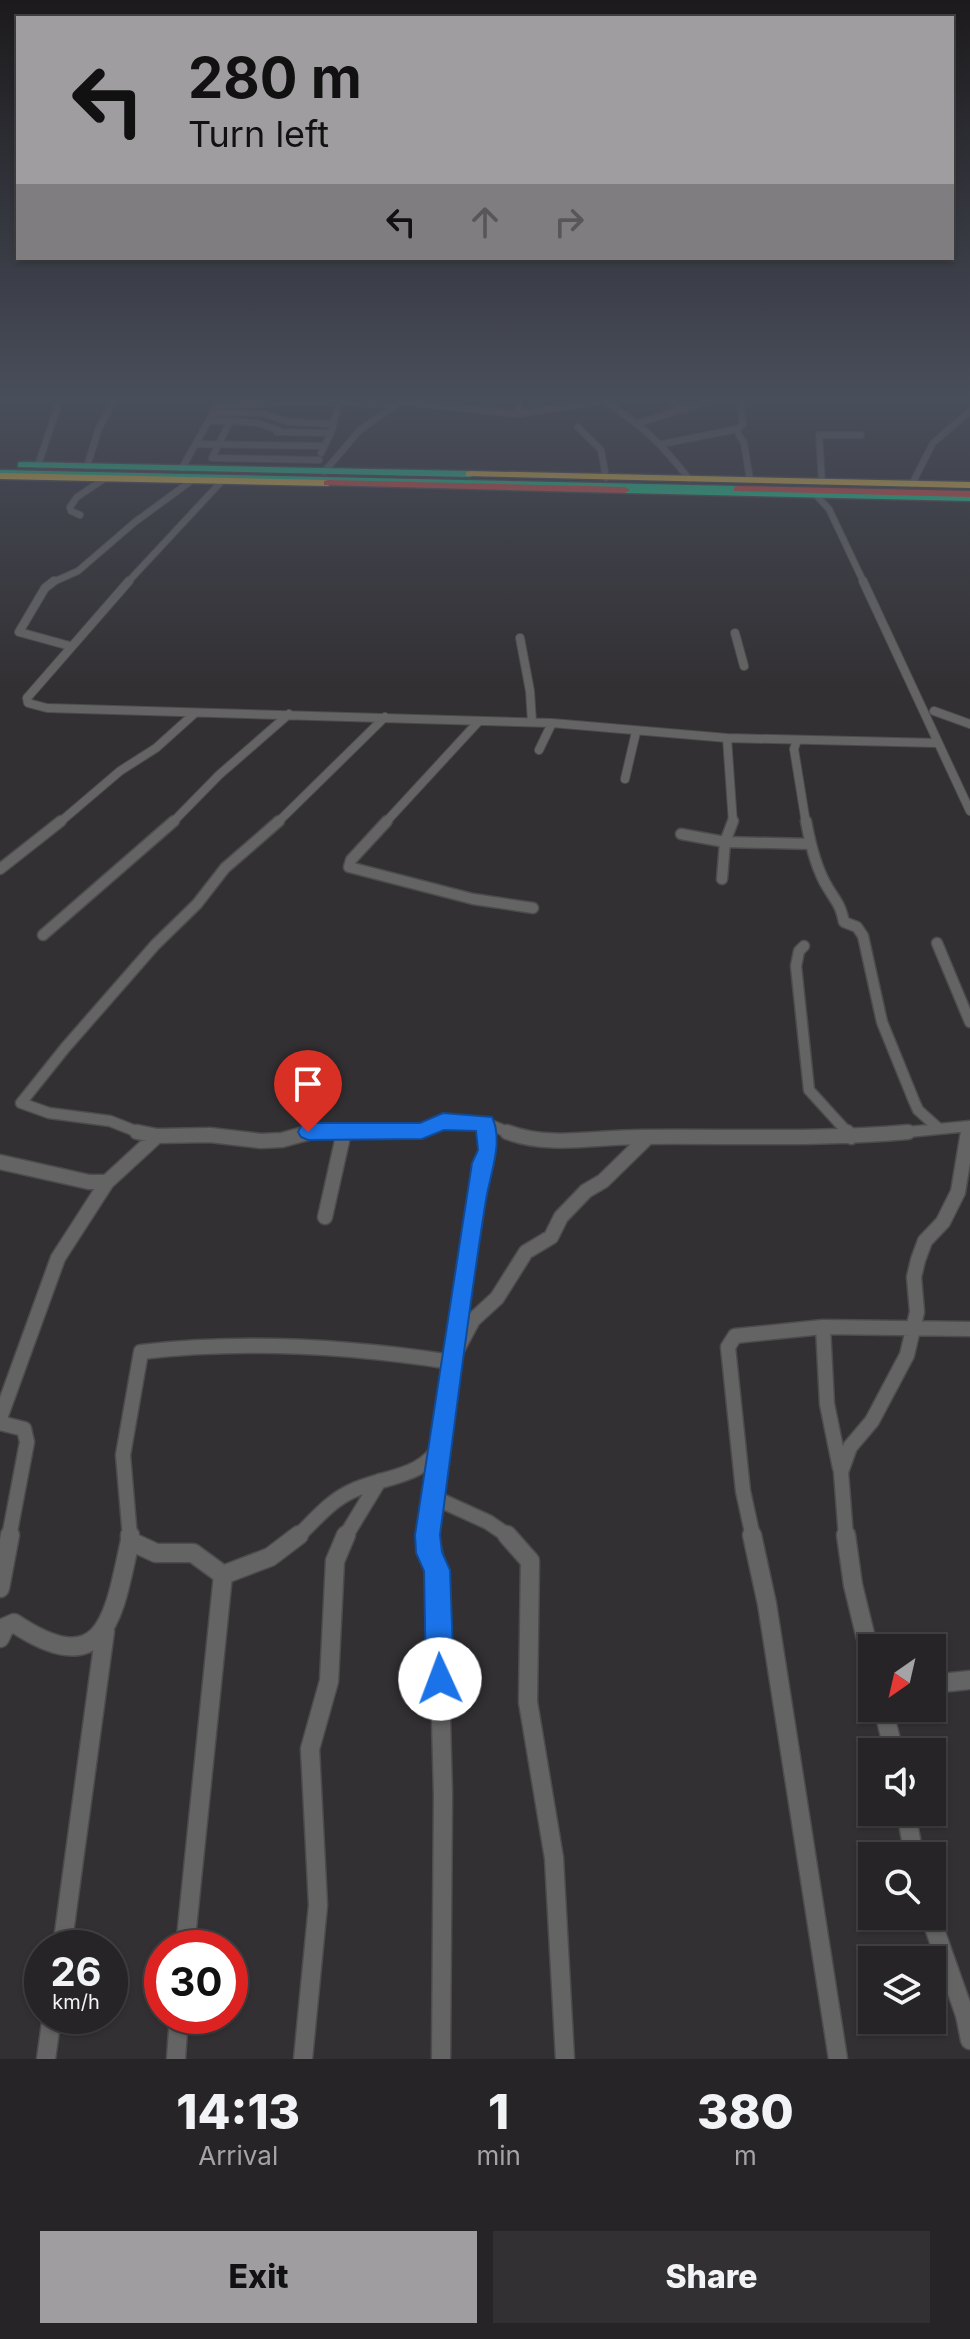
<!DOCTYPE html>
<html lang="en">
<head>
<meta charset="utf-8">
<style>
	body { margin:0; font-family:Inter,sans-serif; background:#323032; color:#f1f3f6; height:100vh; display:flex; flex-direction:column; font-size:30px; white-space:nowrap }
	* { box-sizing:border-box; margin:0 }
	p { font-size:26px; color:#a4a4a7 }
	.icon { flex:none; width:44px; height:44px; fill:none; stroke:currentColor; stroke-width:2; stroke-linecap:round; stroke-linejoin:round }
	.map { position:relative; height:2059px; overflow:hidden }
	.panel { display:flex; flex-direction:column; background:#262426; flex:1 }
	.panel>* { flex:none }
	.banner { position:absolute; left:16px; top:16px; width:938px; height:244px; border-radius:0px; box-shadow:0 2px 6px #0004,0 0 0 2px #424143; background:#9f9da0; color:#111; overflow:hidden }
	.needle { width:52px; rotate:214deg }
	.controls { position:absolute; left:858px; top:1634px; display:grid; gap:16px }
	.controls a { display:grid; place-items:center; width:88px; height:88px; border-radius:0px; background:#262426; box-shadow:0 2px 6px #0004,0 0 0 2px #424143; font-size:40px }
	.speed { position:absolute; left:24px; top:1930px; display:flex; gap:16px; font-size:40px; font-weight:700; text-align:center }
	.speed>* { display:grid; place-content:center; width:104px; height:104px; border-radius:50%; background:#262426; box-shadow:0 2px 6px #0004,0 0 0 2px #424143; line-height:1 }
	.speed small { font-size:20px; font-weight:400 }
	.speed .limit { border:12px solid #d22; background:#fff; color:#111 }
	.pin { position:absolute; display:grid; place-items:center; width:68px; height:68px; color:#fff; margin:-82px -34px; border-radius:50% 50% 50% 0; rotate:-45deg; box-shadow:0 0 8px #0007 }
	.pin .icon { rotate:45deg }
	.me { position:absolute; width:88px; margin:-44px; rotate:358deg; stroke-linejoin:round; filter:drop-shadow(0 0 6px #0008) }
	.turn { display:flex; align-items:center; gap:28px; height:168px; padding:0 40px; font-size:36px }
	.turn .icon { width:104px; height:104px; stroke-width:2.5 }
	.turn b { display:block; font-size:56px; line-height:68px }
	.lanes { display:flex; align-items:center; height:76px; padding:0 40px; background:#0003; justify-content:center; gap:40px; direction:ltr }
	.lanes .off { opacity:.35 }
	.eta { display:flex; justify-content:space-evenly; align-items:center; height:136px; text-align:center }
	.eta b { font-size:48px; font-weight:800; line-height:56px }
	.cta { display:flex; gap:16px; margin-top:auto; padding:16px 40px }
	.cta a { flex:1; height:92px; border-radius:0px; background:#9f9da0; color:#111; font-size:32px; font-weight:800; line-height:92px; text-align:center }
	.cta a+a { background:#323032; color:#f1f3f6 }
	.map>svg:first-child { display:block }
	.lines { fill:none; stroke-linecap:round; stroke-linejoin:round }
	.street-far4-casing { stroke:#4d4c4d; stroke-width:8 }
	.street-far3-casing { stroke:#4d4c4d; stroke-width:10 }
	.street-far2-casing { stroke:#4d4c4d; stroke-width:13 }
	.street-far1-casing { stroke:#4d4c4d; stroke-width:17 }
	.street-casing { stroke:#4d4c4d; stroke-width:21 }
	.fast-casing { stroke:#4d4c4d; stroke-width:3 }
	.slow-casing { stroke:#4d4c4d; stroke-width:3 }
	.jam-casing { stroke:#4d4c4d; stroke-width:3 }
	.street-far4 { stroke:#656464; stroke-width:6 }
	.street-far3 { stroke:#656464; stroke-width:8 }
	.street-far2 { stroke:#656464; stroke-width:10 }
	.street-far1 { stroke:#656464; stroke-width:14 }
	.street { stroke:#656464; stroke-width:18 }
	.fast { fill:#16e098; fill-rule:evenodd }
	.slow { fill:#ffcf43; fill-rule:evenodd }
	.jam { fill:#f24e42; fill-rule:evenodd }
	.route { fill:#1a73e8; stroke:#114b97; stroke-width:2 }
</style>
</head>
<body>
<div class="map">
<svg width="970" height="2059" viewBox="0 0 970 2059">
	<rect width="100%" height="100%" fill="#323033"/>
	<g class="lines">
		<g class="street-far4-casing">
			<path id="street-far4" d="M506,397L519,399
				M667,398L685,411
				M883,400L885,397
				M604,401C641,424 662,444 689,479
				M402,402L518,414L604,401L611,397
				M218,405L324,402L396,405
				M213,413H262L288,422L332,424
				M518,414L519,397
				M209,421H230L212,458L319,460
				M230,421L258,423L279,430
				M639,423L722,397
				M578,427L601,450L606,478
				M277,432L331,433
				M739,435L744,443L750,480
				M196,444L322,446
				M662,444L738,429L743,424L740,397
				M321,453L331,433L339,402
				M38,465L61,397
				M87,466L99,428L116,397
				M182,468L211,417
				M324,472L360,430L396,405
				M822,482L819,435H861
				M912,484L933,443L970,411
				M816,495L829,509L864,583
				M80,515L71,511L70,507L77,497L104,479
				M51,583L78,571L135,522L191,481
				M127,583L221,482"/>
		</g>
		<g class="street-far3-casing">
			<path id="street-far3" d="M54,581L45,588L19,632L70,646
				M129,581L27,698L28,703L47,708L552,723L727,738L938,743
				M863,581L970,811
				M735,633L744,666
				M520,638L530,691L532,722
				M934,711L970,724
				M727,738L733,823
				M797,740L794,749L806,823
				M539,750L552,723
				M625,779L636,732
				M59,823L120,771L156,748L195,713
				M172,823L219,775L289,714
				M277,823L385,717
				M385,823L479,721"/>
		</g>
		<g class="street-far2-casing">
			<path id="street-far2" d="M387,821L351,860L349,867L473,899L533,908
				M806,821C810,843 816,869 828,888C837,903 840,904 844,922L857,927L863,936L882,1022L914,1101L918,1110L938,1128
				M681,834L725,842L810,844
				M0,869L61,821
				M722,879L725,842L733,821
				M43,935L174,821
				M937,943L970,1022
				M804,946L799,951L796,966L809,1090L849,1134
				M485,1123L486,1134
				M143,1134L110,1121L49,1113L21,1103L65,1048L155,945L197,904L225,868L279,821
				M303,1134L326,1130L422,1131L443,1122L485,1123L513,1134
				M344,1134V1129
				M887,1134L970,1126
				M968,1134L969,1126"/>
		</g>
		<g class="street-far1-casing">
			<path id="street-far1" d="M137,1132L157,1136
				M507,1132C549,1148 596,1137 640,1137C729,1136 820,1140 908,1132
				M847,1132L851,1137
				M0,1162L89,1182H107
				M325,1217L344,1132
				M823,1327L827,1404L840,1468
				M457,1350L473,1320L497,1298L526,1252L551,1237L561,1217L586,1191L603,1181L647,1138
				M0,1418L58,1258L107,1182L157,1136L210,1135L261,1141L282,1140L311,1132
				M0,1423L24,1429L27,1442L9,1537
				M433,1497L488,1522L510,1537
				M130,1537L123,1455L141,1352C245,1340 347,1346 451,1362
				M297,1537C314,1521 329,1502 350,1492C384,1475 422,1480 442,1443L482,1163L488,1150L486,1132
				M345,1537L379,1481
				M429,1537L437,1456
				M753,1537L743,1491L728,1347L735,1336L823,1327L970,1329
				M846,1537L841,1472L850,1447L872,1421L907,1355L917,1312L914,1277L918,1260L925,1241L943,1222L958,1192L968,1132"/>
		</g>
		<g class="street-casing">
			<path id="street" d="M130,1535V1541
				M429,1535L437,1570L443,1794L441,2059
				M507,1535L530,1561L528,1702L554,1858L565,2059
				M752,1535L767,1604L838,2059
				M846,1535L853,1585L872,1663
				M0,1588L10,1535
				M0,1638L5,1627L14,1623C107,1685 114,1613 130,1541L156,1553H193L223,1575L270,1557L299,1535
				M932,1684L970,1680
				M883,1708L894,1752
				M906,1812L914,1856
				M930,1916L965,2015L970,2040
				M62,1948L105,1631
				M185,1948L223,1575
				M46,2059L52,2016
				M176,2059L179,2016
				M303,2059L318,1905L310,1749L329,1681L335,1561L346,1535"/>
		</g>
		<g class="fast-casing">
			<path id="fast" d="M21,462L470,471L475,474L470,477L18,467V463Z
				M0,470L738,486L743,490L970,495V501L625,493L620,490L0,476Z"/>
		</g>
		<g class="slow-casing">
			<path id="slow" d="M470,471L970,482V488L466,476V472Z
				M0,473L328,480L333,483L328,486L0,479Z"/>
		</g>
		<g class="jam-casing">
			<path id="jam" d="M328,480L625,487L630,490L625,493L324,485V481Z
				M738,486L970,491V497L734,491V487Z"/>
		</g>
		<use href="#street-far4" class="street-far4"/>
		<use href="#street-far3" class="street-far3"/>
		<use href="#street-far2" class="street-far2"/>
		<use href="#street-far1" class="street-far1"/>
		<use href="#street" class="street"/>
		<use href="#fast" class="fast"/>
		<use href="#slow" class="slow"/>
		<use href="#jam" class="jam"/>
	</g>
	<linearGradient id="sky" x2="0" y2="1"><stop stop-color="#1c1a1c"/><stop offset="0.58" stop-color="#494e5b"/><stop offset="1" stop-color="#494e5b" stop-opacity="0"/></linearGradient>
	<rect width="970" height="686" fill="url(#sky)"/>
	<path class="route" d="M443,1113L492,1117C504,1142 490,1174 486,1200C468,1312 455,1424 440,1535L442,1552L450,1570L454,1679L450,1689L440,1693L430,1689L426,1679L424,1571L416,1553L415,1535L472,1163L478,1150L476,1131L444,1130L422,1139L308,1140L301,1137L298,1132L301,1126L308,1123H420Z"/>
</svg>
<div class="controls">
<a><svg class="needle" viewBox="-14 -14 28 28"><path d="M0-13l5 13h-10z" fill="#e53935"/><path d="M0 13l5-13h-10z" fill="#a4a4a7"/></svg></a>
<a><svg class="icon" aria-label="sound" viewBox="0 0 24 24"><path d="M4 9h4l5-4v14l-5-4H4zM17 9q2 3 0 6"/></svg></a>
<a><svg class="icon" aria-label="search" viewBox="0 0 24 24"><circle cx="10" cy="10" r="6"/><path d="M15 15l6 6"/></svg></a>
<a><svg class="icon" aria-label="layers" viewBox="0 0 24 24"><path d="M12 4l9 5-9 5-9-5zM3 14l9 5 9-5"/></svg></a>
</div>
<div class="speed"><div>26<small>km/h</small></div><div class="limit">30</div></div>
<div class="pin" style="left:308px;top:1132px;background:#d93025"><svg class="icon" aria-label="arrive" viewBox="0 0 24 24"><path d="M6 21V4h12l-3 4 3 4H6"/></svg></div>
<svg class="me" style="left:440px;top:1679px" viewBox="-20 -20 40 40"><circle r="19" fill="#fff"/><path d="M0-13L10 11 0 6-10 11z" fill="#1a73e8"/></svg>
<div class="banner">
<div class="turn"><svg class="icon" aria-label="left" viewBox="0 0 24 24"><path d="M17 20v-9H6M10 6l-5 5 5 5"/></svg><div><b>280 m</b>Turn left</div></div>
<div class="lanes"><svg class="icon" aria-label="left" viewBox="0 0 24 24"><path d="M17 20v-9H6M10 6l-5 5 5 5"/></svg><svg class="icon off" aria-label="ahead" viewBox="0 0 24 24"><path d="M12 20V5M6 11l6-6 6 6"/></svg><svg class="icon off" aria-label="right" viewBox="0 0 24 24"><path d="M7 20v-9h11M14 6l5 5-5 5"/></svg></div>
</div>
</div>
<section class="panel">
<div class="eta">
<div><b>14:13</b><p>Arrival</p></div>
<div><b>1</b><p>min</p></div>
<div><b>380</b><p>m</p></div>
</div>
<div class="cta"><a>Exit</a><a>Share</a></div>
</section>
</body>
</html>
